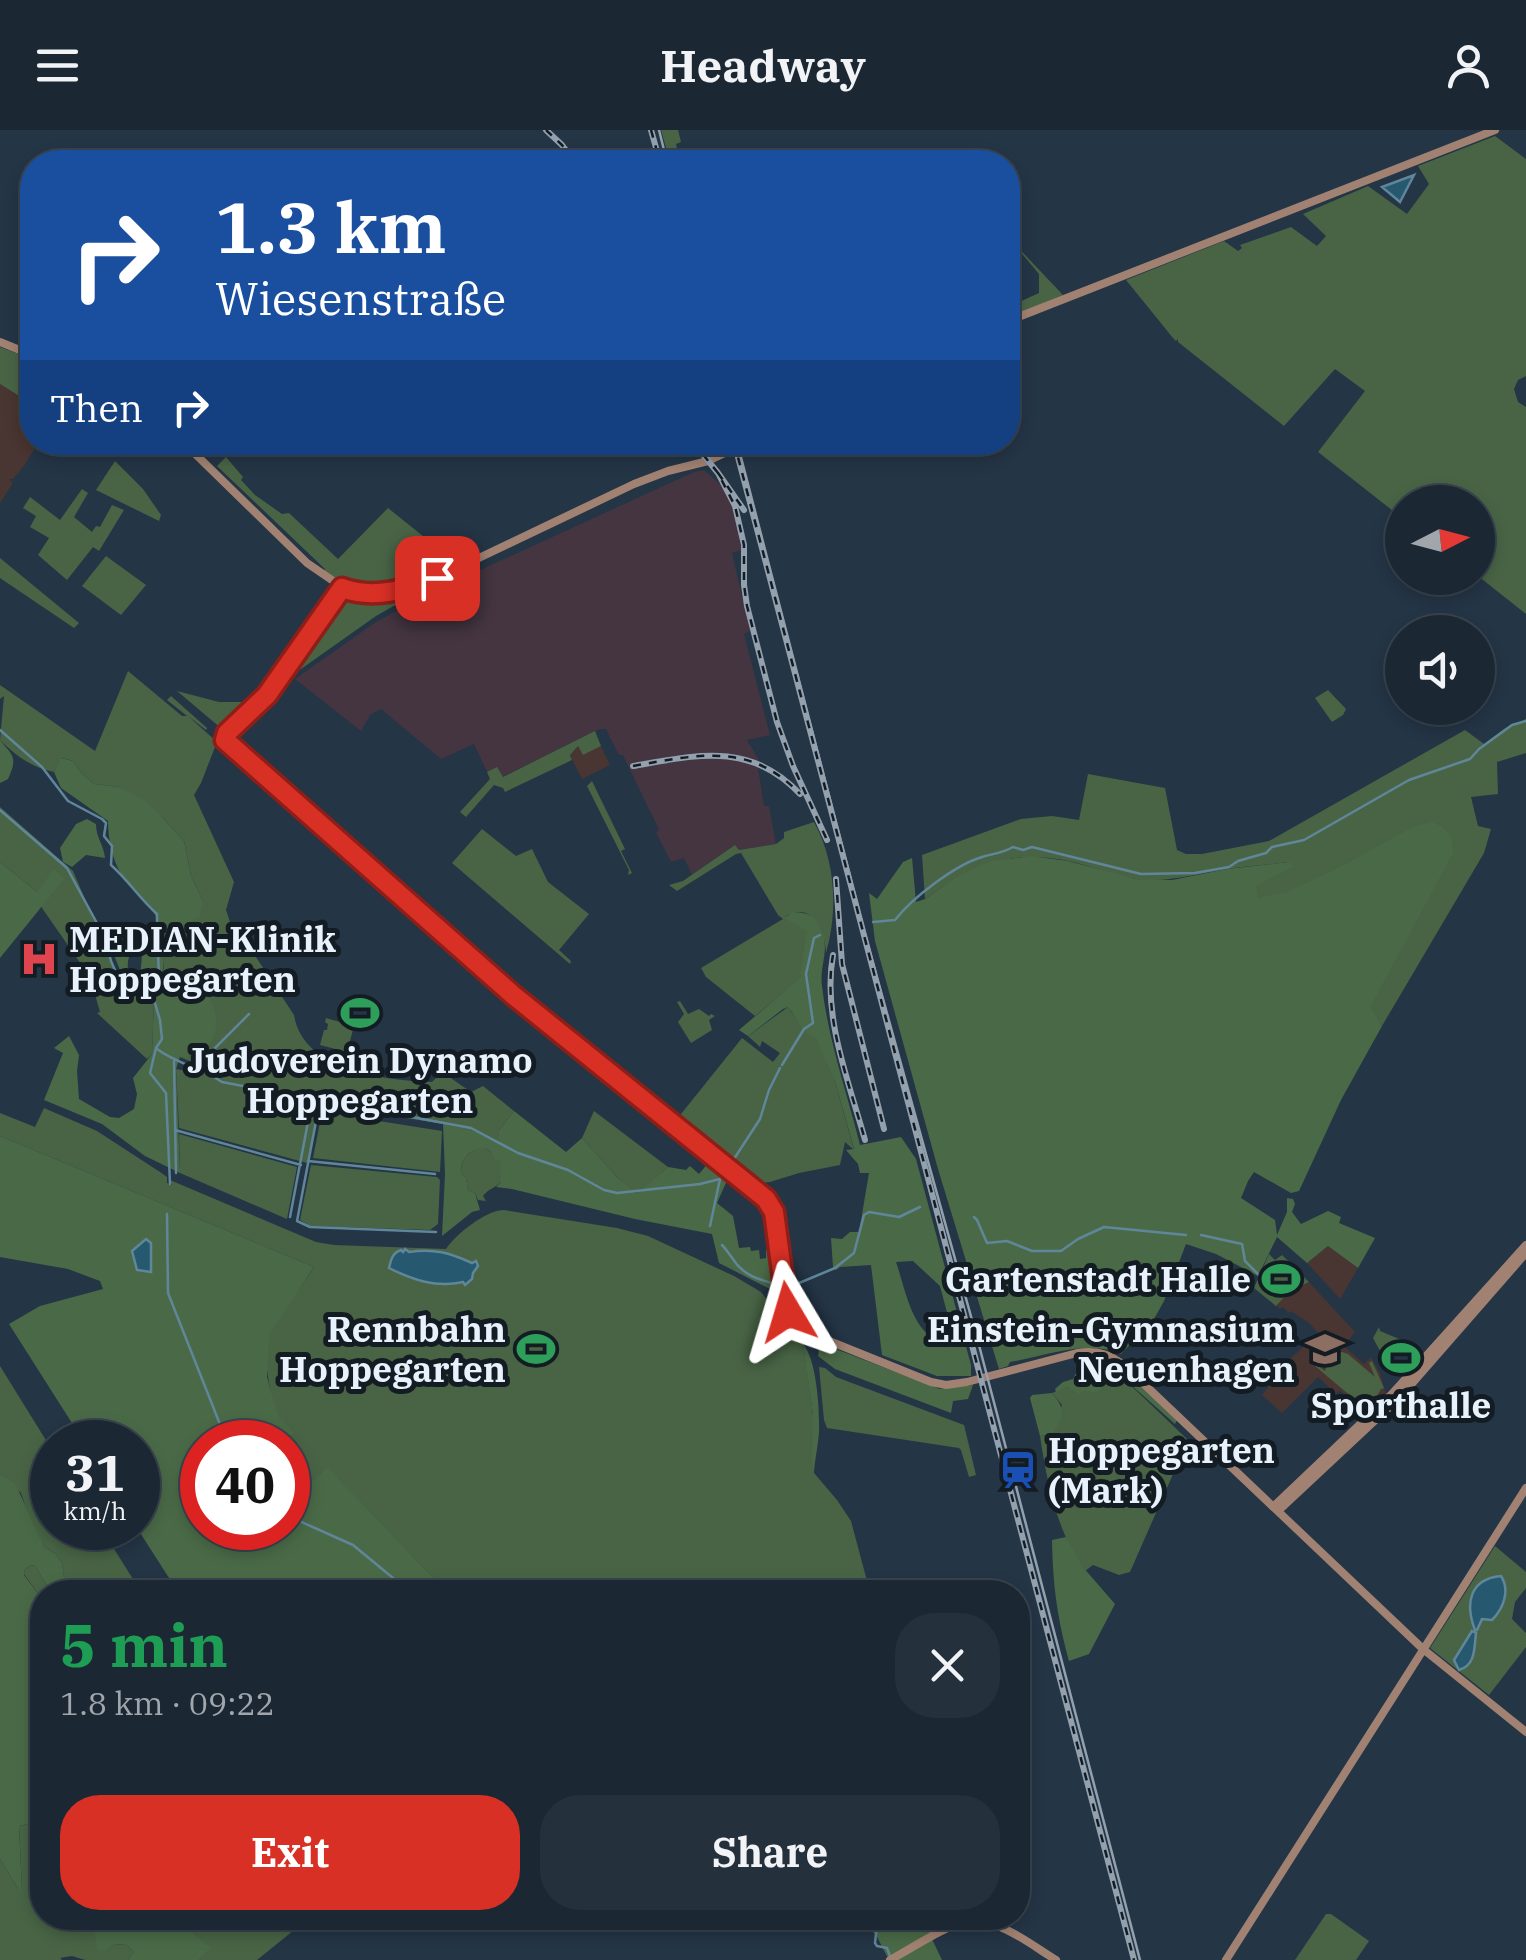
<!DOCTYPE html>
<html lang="en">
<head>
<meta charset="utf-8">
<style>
	body { margin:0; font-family:"IBM Plex Serif",serif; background:#24303c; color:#f1f3f6; height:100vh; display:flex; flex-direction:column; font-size:38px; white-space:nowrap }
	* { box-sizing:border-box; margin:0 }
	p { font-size:32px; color:#a0a6ac }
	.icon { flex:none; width:55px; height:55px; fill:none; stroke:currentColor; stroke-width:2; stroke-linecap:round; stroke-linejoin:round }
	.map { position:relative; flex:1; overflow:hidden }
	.side { position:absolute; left:30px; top:1450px; width:1000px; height:350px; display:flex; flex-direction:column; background:#1b2834; border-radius:40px; box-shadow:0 5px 15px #0003,0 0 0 2px #39444f }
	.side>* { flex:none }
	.hud { position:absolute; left:20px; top:20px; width:1000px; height:305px; border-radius:40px; box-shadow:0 5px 15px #0003,0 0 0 2px #39444f; background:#1a4fa0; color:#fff; overflow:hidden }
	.needle { width:65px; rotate:84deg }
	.tools { position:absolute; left:1385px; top:355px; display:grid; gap:20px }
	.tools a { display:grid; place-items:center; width:110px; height:110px; border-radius:50%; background:#1b2834; box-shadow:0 5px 15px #0003,0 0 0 2px #39444f; font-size:50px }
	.speed { position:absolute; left:30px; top:1290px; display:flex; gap:20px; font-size:50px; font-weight:700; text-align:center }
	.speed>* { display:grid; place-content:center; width:130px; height:130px; border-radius:50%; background:#1b2834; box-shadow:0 5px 15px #0003,0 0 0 2px #39444f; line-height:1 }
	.speed small { font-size:25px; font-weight:400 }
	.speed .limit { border:15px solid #d22; background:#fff; color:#111 }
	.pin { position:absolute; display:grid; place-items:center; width:85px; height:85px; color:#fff; margin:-42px; border-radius:20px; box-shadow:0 5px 15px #0006 }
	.me { position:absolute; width:110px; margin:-55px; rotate:353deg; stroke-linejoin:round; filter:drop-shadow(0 0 8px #0008) }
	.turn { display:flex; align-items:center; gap:35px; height:210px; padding:0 30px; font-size:45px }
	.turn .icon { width:130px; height:130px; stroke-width:2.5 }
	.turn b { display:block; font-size:70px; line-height:85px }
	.then { display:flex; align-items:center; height:95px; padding:0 30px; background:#0003; gap:20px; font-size:38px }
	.round { display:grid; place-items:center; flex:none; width:105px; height:105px; border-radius:40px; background:#24303c }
	.summary { display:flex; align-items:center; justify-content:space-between; height:170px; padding:0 30px }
	h1 { font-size:60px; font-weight:800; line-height:75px; color:#1e9e55 }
	.action { display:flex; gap:20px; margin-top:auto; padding:20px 30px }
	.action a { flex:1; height:115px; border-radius:40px; background:#d93025; color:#fff; font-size:40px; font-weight:800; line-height:115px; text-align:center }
	.action a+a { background:#24303c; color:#f1f3f6 }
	header { display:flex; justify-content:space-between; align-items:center; height:130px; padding:0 30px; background:#1b2834; font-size:45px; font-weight:800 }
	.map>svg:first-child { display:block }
	.industrial { fill:#443541 }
	.education { fill:#493532 }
	.green { fill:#486445; fill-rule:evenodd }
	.forest { fill:#4a6a47; fill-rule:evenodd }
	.water { fill:#26586f; stroke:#60869a; stroke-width:2.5 }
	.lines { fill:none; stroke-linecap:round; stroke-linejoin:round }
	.stream { stroke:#60869a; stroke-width:2.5 }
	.secondary { stroke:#a18272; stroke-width:8 }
	.tram { stroke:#93a0ae; stroke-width:2.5 }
	.rail-casing { stroke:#93a0ae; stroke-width:6 }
	.rail { stroke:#141c23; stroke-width:2.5; stroke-dasharray:8; stroke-linecap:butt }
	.route-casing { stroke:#8d1f18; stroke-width:25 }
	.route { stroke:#d93025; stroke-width:18 }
	.labels { text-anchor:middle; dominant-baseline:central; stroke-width:10; stroke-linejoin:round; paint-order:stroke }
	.poi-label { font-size:35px; font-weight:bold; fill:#e7f2fd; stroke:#141c23; text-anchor:end }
</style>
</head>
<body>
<header><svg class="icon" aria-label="menu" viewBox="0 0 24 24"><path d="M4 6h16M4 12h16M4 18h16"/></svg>Headway<svg class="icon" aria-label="person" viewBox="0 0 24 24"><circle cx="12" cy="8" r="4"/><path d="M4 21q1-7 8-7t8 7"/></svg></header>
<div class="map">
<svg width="1526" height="1830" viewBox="0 0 1526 1830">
	<rect width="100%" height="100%" fill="#243546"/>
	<path class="industrial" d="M704,340L727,360L742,407L739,410L742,420L732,423L750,501L744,504L770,605L747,610L760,632L758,637L764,676H769L776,714L739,720L735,715L692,745L684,728L671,732L656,702L659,700L623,625H619L606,599H600L502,647L490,648L474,614L441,629L381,579L370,585L361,601L295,549L373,494L417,469L694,342Z"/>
	<path class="education" d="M0,254L32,274V312L38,313L24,336L13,349H9L13,353L0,373Z
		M578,615L583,624L601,616L610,635L582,649L570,625Z
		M1328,1116L1358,1138L1340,1169L1307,1133Z
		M1309,1152L1355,1202L1344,1216L1364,1234L1371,1227L1380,1243L1386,1264L1364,1285L1340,1260L1336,1264L1318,1247L1282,1283L1262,1265L1291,1228L1318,1203L1309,1193L1291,1181L1289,1183L1283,1177L1280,1179L1276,1176L1289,1162Z"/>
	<path class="green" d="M661,0H678L681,12L676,14L680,32H670Z
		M1495,6L1526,29V246L1518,250L1514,259L1518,272L1526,277V484L1478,446V372H1402V388L1318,322L1365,261L1335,239L1284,296L1178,212V209L1176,211L1173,208L1126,150L1224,111L1238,121L1242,118L1240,115L1291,97L1317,116L1326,106L1303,84L1368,56L1407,84L1429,54L1418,36Z
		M1008,107L1063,165L1008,188V177L1039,163V144Z
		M0,217L32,229V274L0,254Z
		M226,327L243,347L241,350L255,365L282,384L289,383L338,429L388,378L444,423L449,436C442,441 436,442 428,446C388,466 361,464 323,442L325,439L217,336Z
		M115,331L143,359L161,385L159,391L96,360Z
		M82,359L88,363L74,387L92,402L96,396L100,397L112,375L124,380L99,421L93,417L67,450L38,425L49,408L30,397L36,386L23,378L30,367L60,390Z
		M106,426L146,455L121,485L82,456Z
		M0,428L79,493L74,498L0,448Z
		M350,464L375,467L401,464L406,469L376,486L277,556L338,469L342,471L345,468H340Z
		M128,541L182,586H187L167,570L171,566L207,598L206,600L188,586L217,612L201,653L194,665L234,752L226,780L230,792L235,795L294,885C303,942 386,950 432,952L442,942L471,962L483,956L514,981L498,1002L501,1016L443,994L320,974L307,1033L179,998L176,939L222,947L217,943L180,927L199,857L179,850L154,870L152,924L147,929L97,883L100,882L90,847L42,778L37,762L0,732V677L73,741L128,870H154C160,852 172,829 156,814L160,803C181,801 190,787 203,771L191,746L184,711L161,686L119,657L94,654L82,644L73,631L62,628L54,642C32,638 15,625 0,610L4,566L0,569V555L95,621Z
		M1328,560L1346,579L1343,585L1332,592L1315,568Z
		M177,561L219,572H245L250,578L226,599H222Z
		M1526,589V623L1497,632L1498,664L1471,667L1478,696L1491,699L1484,723L1382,896L1369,878L1338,927L1257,768L1255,756L1292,737L1288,732C1268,735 1247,736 1227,739C1197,744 1167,753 1136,749C1113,746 1091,736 1069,731C1007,719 974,735 925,769L922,725L1021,689L1052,686L1079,690L1088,644L1165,658L1177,720L1186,724H1202L1269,711L1465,600L1484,614L1504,599Z
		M595,601L601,616L583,625L578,616L570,625L572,630L505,662L503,658L494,655L466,687L460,682L490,649L487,642L497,637L503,647Z
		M592,651L625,719L621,721L632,743L628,745L629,740L587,656Z
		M814,692C836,732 838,780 826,823C825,801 812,770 785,787L810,801L800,849L755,886L706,847L701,838L783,789L778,785L741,723L736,724L677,761L669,755L683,751L735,715L739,720L776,714L784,708V702Z
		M482,699L516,726L532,719L548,752L589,784L559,820L571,831L570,834L452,733Z
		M680,871L688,884L699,879L709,886L711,884L715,886L709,890L712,900L691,913L678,892L684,884L677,872Z
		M788,877L801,896L806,889L827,928L835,951L854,1020L845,1012L840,1035L799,1043L770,1052L760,1053L751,1049L677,989L742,908L773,932L780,923L762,911L760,917L748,906Z
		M326,888L354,896L347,922L320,915L324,900H327L328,894L325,892Z
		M44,978L97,1001L163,1044L167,1047V1053L172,1055L170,1050L316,1112L334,1115L446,1119C456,1104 486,1080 504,1080L617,1098L648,1106L734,1146L761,1162L786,1193L790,1204L796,1203L803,1214L807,1239L813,1285L814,1343L837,1370L851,1391L870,1462H447L328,1339L289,1369L288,1366V1312H281L283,1310C277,1282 258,1230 270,1202C280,1180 302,1158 314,1137L0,1006V983L35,997Z
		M594,981L668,1037L637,1065L618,1048L582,1008Z
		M322,982L442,1001L440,1042L313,1028Z
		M179,1004L297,1037L287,1089L180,1043Z
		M482,1017L486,1018L501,1031V1052C495,1058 488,1059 483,1066L486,1071L478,1070L475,1063L468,1060L466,1048L461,1043C460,1029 469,1021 482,1017Z
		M311,1035L437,1047L440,1050L438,1094L430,1100L310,1096L300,1090Z
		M1269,1124L1275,1130L1282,1125L1309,1152L1289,1162L1276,1176L1254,1158Z
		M1379,1197L1380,1201L1404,1211L1385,1230L1373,1208Z
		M1342,1222L1348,1224L1375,1247L1369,1233L1372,1231L1384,1258L1381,1259L1374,1271L1365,1274L1359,1273L1315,1236L1316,1234L1325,1241L1329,1227Z
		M0,1236L52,1320V1398H101L141,1462H70L65,1454L62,1433L56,1424L44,1417L30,1390L21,1363L0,1344Z
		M819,1237L825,1238L836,1247L964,1295L976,1345L969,1347L961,1320L959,1318L827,1298L824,1290Z
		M1120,1245L1188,1310L1130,1442L1119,1445L1093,1435L1085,1441C1057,1402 1047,1353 1040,1306L1053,1304L1062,1275L1052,1263L1068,1257L1084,1260Z
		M1495,1416L1526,1442V1458L1515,1472L1512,1489L1526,1503V1517L1489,1565L1430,1518ZM1505,1452L1506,1466L1475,1497C1468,1484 1468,1475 1473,1461Z
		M31,1435L35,1436L51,1462H42V1469L24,1444L25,1439Z
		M42,1691V1788H100L88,1791L114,1814L127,1815L134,1822L128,1830H85L72,1826L60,1828L62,1830H0V1729L19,1760H22L19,1696Z
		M1326,1784H1331L1369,1811L1356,1830H1295Z
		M175,1788H309L257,1830H199L210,1818Z"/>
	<path class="forest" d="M0,610C13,626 18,627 8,649L0,653Z
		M61,628L73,631L82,644L94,654L119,657L147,672L161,686L184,711L191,746L203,771L199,787L172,802L160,803C160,778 134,764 121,744C112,729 108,708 108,691L61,658L54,642Z
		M87,689L96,694C96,708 104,715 105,728L86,725L72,737L63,732L60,718L76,694Z
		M1432,692C1448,699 1453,706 1453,723L1370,877L1382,896L1341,970L1299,1061L1291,1063L1254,1042L1248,1051L1241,1068L1275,1090L1277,1105L1287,1082V1068L1293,1069L1295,1074L1292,1082L1301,1094L1328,1081L1341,1087L1339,1093L1375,1108L1358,1138L1328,1116L1307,1133L1277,1107L1258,1146L1216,1124L1186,1114L1164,1171L1154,1189L1121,1224C1084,1209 1047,1226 1010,1232L1008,1236L999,1239L938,1039L875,811L869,763L877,769L903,732L912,728L916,772L925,769L960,745L991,731L1031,726L1068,731L1135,749L1172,750L1227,739L1289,732L1293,737L1256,756L1258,768L1288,762L1344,735L1415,696Z
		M0,732L37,762L54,739L64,749L0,828Z
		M793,782C805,783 813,783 819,795C832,819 819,833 822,856C828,909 847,963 860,1015L901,1007L916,1029L971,1235V1246H937L882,1225L871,1135L840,1137L836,1140L833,1137L831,1108L842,1109L850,1102H859L869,1043H860L858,1034L846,1020L854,1019L835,951L816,908C801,903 797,888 788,877L783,879L748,906L739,900L800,848L807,801L784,788ZM913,1131L940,1156L953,1205L933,1215L930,1206C910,1191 904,1155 896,1132Z
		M132,798L138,802C134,819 121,833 132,849L137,848C145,837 138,823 147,813C176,816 160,850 154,869L179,850C190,854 201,856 208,867C225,893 215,928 180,927L176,939L180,1043L145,1026L102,994L44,970L63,923L54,918L69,906L79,925L77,941L79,969L110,987L119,988L134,979L137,964L133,948L152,924L154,871L128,870C127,850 115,833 111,814L122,802Z
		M514,981L566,1022L582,1008L618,1048L637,1064L668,1037L686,1040L690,1036L699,1044L710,1031L729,1046L717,1073L733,1086L739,1118L750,1117L751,1121L759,1120L760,1129L766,1128V1120L775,1118L780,1160L776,1162L719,1133L712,1104L635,1089L512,1059L496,1057L501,1052V1031L494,1029L491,1022L486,1018C471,1018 460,1028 461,1043L466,1048L468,1060L475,1063L480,1080L472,1082L442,1106L445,1044L443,994L479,1003L500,1015L498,1002Z
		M0,1006L314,1137L269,1205L267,1247L278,1286L294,1303L281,1312H202V1398H288V1366L290,1369L328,1338L447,1462H178L137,1398L138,1312H84L9,1194L40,1176L103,1159L100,1151L68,1139L0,1127Z
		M820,1213L940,1259L973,1255L968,1269L953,1271L951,1283L835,1239L818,1226Z
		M803,1214C816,1229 819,1273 819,1293C820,1309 815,1326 814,1343L812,1328L813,1285Z
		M1101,1226L1117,1232L1177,1290L1175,1294L1120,1245L1096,1263L1084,1260L1079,1264L1068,1257L1056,1262L1055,1259L1063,1252L1073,1249L1080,1236Z
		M1052,1263C1067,1281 1063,1284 1053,1304L1040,1306L1030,1268L1032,1265Z
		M0,1344L16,1355L44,1417L56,1424L62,1433L65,1454L70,1462H51L35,1436L31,1435L25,1439L24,1445L42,1469V1645L38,1658L42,1660V1691L19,1696L22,1760H19L0,1729Z
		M1066,1407L1082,1436L1115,1474L1089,1524L1069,1531C1057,1486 1053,1457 1052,1410Z
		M100,1788H175L211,1818L199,1830H128L134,1822L127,1815L114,1814L104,1821L97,1820L95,1804L86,1791Z
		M383,1788H475V1792L388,1795Z
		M859,1788H962V1789L930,1805L942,1830H889L876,1805Z"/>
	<path class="water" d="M1414,45L1400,72L1382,57Z
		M146,1109L151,1113V1142L137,1140L132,1121Z
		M405,1119L409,1122C434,1118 450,1123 472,1133L476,1131L478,1136L473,1143L472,1149L465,1155L463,1152C436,1158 413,1150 389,1138C391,1130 392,1123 401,1120L403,1122Z
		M1501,1446C1510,1460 1504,1478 1492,1490L1482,1489L1477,1500H1475C1465,1474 1469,1449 1501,1446Z
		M1472,1501L1476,1503C1474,1518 1476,1535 1459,1540L1454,1530Z"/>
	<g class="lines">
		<path class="stream" d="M0,600L42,637L68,671L102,689L106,693L104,706L112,716L111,735C128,750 140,769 157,784V802L152,811L158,824L159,845L154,870L160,890L162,909L156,918L150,943L166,963L170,1054
			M0,680L67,738L105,808L111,831L128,870
			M873,792L895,790C912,768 955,735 982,727C992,724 1003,723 1013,717L1023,720L1032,717L1141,744L1195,743L1229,737L1238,731L1266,723L1272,717L1304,710L1409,650L1470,629L1479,619L1512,595L1526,591
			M157,919C177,934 202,938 222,952L311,969
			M174,931L176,1043
			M782,935L804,899L813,893L806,844L814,808L820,805
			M194,939L249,884
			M320,970L471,998L518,1023L568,1040L604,1060L617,1063L700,1054L720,1049L724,1042
			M318,981L297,1091L310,1097L436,1102
			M175,1000L301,1035
			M308,1031L435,1044
			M732,1032L760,989L769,960L780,938
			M167,1084L168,1163L227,1312
			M290,1087L311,976
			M974,1087L977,1090L987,1113L1007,1111L1032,1121H1061L1078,1109L1104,1097L1186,1105
			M710,1096L720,1049
			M1201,1105L1242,1114L1245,1131L1259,1145
			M722,1115C726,1119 729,1124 733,1129C743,1146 761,1150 779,1155
			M792,1156L835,1138L854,1123L864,1085L869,1082L899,1087L920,1077
			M288,1386L353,1415L410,1462
			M855,1788L877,1795L875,1813L877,1816L887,1818L891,1829"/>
		<path class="secondary" d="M1008,191L1495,0
			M0,212L32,225
			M183,312L307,433L342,457L361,463L391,462L437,448L634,354L668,341L708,331L748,312
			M342,457L267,565L227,603L225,610L513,865L767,1069L774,1082L785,1164
			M786,1175L789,1168L787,1165H781L779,1168V1173L786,1175L793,1193L802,1200L931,1252L946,1255L967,1252L1077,1223C1097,1220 1111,1224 1126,1237L1423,1519L1526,1602
			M1273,1377L1392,1264L1526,1115
			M1278,1381L1401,1266L1526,1123
			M890,1830C909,1820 949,1793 969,1791C1000,1789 1030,1814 1056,1830
			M1226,1830L1526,1358"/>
		<path class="tram" d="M659,0L667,32
			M737,312L865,804L980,1219L1140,1830"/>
		<g class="rail-casing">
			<path id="rail" d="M546,0L562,15L575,32
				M651,0L660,32
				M693,312L718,343L735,376L744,415V455L747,476L777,592L793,636L827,710
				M734,312L1134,1830
				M718,343L744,380
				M633,636C697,625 750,611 800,664
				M836,749L842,834L884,999
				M833,825C822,886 849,952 865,1010"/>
		</g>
		<use href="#rail" class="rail"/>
	</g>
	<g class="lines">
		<g class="route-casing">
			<path id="route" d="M437,448C406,459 375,470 342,458L267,565L227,603L225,610L513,865L766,1069L774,1082L785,1164L790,1170L786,1175L788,1182"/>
		</g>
		<use href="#route" class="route"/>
	</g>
	<defs>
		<g id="hospital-bare" transform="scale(3)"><path d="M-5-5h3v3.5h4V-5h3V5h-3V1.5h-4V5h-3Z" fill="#e0444e" stroke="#141c23" stroke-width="2.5" paint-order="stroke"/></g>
		<g id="stadium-bare" transform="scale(3)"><path d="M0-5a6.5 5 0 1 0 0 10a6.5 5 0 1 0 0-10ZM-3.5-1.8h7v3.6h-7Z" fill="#2e9e5b" stroke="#141c23" stroke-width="2.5" paint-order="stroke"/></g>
		<g id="school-bare" transform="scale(3)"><path d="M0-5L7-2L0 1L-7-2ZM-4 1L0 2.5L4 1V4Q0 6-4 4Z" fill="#8d6e63" stroke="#141c23" stroke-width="2.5" paint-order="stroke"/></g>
		<g id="station-bare" transform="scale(3)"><path d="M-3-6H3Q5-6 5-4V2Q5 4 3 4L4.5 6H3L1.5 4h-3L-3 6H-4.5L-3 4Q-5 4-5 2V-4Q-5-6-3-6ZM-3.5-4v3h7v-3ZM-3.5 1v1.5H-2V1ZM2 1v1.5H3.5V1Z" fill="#1a4fb4" stroke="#141c23" stroke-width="2.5" paint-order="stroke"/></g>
	</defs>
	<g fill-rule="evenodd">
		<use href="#hospital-bare" x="39" y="829"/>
		<use href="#stadium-bare" x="360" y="883"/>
		<use href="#stadium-bare" x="1281" y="1149"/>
		<use href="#stadium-bare" x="536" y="1219"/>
		<use href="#school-bare" x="1325" y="1219"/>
		<use href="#stadium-bare" x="1401" y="1228"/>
		<use href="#station-bare" x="1018" y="1340"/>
	</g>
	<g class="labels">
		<g class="poi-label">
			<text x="69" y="809" text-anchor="start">MEDIAN-Klinik<tspan x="69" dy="40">Hoppegarten</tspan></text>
			<text x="360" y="930" text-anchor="middle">Judoverein Dynamo<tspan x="360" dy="40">Hoppegarten</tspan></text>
			<text x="1251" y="1149">Gartenstadt Halle</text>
			<text x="506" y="1199">Rennbahn<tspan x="506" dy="40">Hoppegarten</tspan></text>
			<text x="1295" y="1199">Einstein-Gymnasium<tspan x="1295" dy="40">Neuenhagen</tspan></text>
			<text x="1401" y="1275" text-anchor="middle">Sporthalle</text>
			<text x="1048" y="1320" text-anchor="start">Hoppegarten<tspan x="1048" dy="40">(Mark)</tspan></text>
		</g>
	</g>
</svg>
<div class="tools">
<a><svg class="needle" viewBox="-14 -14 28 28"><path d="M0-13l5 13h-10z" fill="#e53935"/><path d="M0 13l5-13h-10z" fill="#a0a6ac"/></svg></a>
<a><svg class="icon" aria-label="sound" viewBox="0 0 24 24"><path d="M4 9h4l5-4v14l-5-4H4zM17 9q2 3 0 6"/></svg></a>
</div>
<div class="speed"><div>31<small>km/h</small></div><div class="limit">40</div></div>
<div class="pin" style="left:437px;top:448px;background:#d93025"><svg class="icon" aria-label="arrive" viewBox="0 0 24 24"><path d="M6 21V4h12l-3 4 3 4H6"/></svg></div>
<svg class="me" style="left:788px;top:1182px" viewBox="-20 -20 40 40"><path d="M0-17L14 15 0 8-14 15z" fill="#d93025" stroke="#fff" stroke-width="4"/></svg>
<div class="hud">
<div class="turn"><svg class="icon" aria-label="right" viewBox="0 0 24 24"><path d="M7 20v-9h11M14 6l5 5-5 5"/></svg><div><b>1.3 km</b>Wiesenstraße</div></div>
<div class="then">Then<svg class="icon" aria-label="right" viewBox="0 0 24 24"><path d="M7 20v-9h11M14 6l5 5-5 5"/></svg></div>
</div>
<section class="side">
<div class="summary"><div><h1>5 min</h1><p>1.8 km · 09:22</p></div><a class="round"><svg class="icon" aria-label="close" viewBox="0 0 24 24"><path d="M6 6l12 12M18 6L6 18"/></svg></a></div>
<div class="action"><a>Exit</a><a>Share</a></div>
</section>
</div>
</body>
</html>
